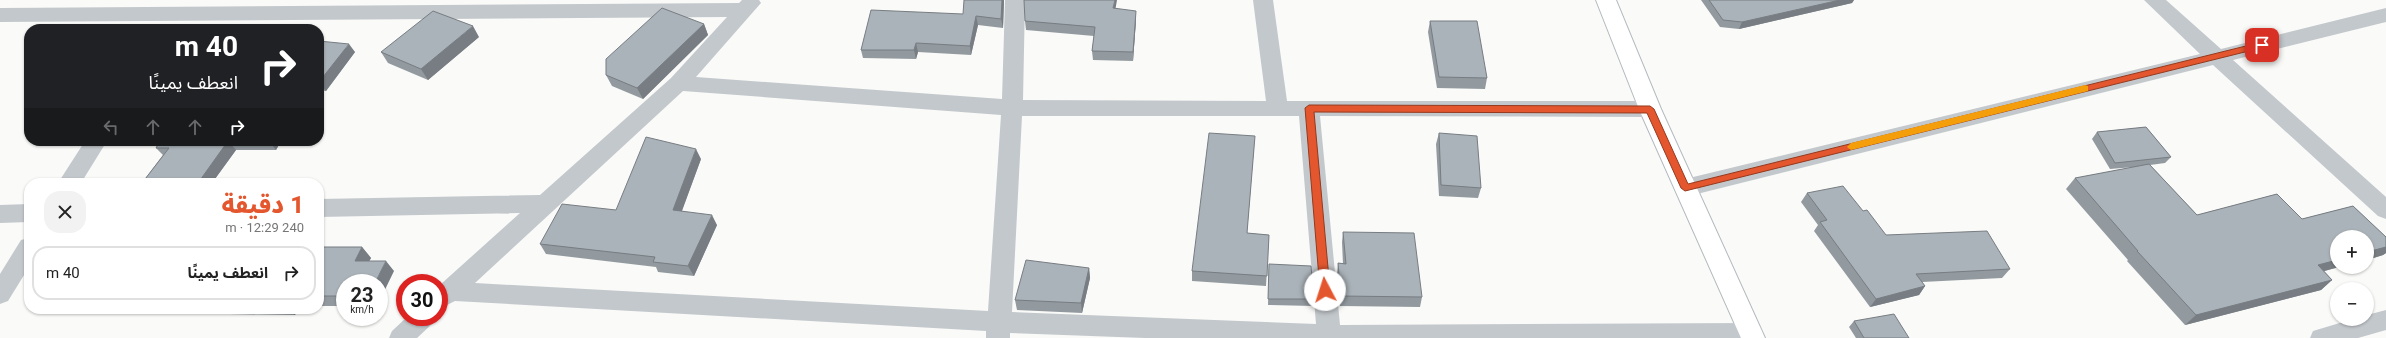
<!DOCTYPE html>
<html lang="ar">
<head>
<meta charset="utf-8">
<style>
	body { margin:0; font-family:Roboto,"Noto Sans Arabic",sans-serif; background:#f2f2f2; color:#222; direction:rtl; height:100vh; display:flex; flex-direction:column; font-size:15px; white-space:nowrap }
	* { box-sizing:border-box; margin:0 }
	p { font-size:13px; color:#767676 }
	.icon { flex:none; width:22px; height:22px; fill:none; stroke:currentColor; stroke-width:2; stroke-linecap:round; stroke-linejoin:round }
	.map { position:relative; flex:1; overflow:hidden; direction:ltr }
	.panel { position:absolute; left:24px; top:178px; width:300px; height:136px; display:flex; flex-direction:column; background:#fff; border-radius:16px; box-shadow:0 1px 3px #0004; direction:rtl }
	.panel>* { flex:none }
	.banner { position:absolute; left:24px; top:24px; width:300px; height:122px; border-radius:16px; box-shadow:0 1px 3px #0004; direction:rtl; background:#202124; color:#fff; overflow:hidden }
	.tools { position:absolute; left:2330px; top:230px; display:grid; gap:8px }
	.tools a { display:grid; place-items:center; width:44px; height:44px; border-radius:50%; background:#fff; box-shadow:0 1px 3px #0004; font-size:20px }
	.speed { position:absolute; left:336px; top:274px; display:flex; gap:8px; font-size:20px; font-weight:700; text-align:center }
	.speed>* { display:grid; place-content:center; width:52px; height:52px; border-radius:50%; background:#fff; box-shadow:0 1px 3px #0004; line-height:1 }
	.speed small { font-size:10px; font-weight:400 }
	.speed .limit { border:6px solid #d22; background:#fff; color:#111 }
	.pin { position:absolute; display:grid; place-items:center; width:34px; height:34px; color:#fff; margin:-17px; border-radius:8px; box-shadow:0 2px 6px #0006 }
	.me { position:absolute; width:44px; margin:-22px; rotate:355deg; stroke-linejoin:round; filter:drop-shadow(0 0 3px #0008) }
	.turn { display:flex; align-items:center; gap:14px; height:84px; padding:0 20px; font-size:18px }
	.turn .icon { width:52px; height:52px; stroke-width:2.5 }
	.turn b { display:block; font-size:28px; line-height:34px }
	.lanes { display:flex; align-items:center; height:38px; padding:0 20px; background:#0003; justify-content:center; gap:20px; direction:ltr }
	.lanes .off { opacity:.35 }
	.round { display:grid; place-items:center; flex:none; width:42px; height:42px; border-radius:16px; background:#f2f2f2 }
	.headline { display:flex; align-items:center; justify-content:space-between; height:68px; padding:0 20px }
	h1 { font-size:24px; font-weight:800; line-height:30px; color:#e4572e }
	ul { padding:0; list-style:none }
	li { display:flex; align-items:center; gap:12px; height:54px; margin:0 8px 6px; padding:0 12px; border:2px solid #e0e0e0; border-radius:16px }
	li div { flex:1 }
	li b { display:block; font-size:15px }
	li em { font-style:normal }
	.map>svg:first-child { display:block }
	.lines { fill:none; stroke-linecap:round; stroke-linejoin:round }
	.secondary-casing { stroke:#b3babf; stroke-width:2 }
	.street { fill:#c3c8cc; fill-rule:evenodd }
	.secondary { fill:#fff; fill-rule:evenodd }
	.wall { fill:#929a9f }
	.shaded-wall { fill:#777d82 }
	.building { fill:#aab3b9; stroke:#777d82 }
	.route { fill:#e4572e; stroke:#94391e }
	.slow { fill:#f59e0b }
</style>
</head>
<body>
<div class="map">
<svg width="2386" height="338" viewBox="0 0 2386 338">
	<rect width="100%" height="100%" fill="#fafaf8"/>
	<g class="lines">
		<g class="secondary-casing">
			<path id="secondary" d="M1596,0H1616L1661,109L1765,338H1741L1639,109Z"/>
		</g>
		<path class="street" d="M742,0H759L761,3L696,77L1002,99L1005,0H1025L1023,100L1266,101L1253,0H1273L1287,101H1650L1657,103L1661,109L1657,115L1650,117L1320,116L1340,325L1751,323L1760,326L1763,333L1761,338H1145L1010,333V338H986V331L455,301L443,307L439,305L441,284L520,213L319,217V199L540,195L671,78L727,17L0,22V8L739,3ZM683,91L1001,115L988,311L475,283ZM1022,116H1299L1316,324L1012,312Z
			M2144,0H2166L2221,49L2386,8V22L2233,60L2386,197V219L2378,216L2213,65L1685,197L1677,194L1674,188L1677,182L1685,179L2200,54Z
			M85,141H107L81,183H58Z
			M29,204V222L0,223V205Z
			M29,238V267L8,301L0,304V274L21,240Z
			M2386,310V330L2358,338H2310L2313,331L2353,319H2367V315Z
			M407,317H435L432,324L417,338H389L392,331Z"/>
		<use href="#secondary" class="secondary"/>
	</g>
	<path class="wall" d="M1004,0L1003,28L978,25L971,55L918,52L916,59L863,58L861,50Z
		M1701,0H1854L1852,3L1739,29L1720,27Z
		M1115,9L1136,20L1133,61L1093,60L1092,51L1094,36L1026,30L1025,21Z
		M1430,21L1487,78L1485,89L1437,88L1428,32Z
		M704,24L708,35L643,99L612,86L606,75Z
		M479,37L428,80L388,63L381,52Z
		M319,41L355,52L326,91L319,90Z
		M2146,127L2171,157L2165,163L2150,165L2197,215L2277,194L2302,219L2353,206L2386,237V253L2383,255L2367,260V237H2337V267H2339L2324,271L2332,280L2321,290L2185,325L2127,261L2128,260L2066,189L2075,178L2134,167L2110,169L2092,139L2097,132Z
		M1439,133L1481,188L1478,198L1439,196L1436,144Z
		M160,141H281L276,150H236L212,183H142L163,155L156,148Z
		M1254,147L1247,233L1269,235L1266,286L1192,281V271Z
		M701,159L682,211L717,225L694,276L658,272L656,267L546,254L540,244L616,210Z
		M1807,193L1863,211L1886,235L2010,269L2002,278L1922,282L1925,286L1919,295L1870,307L1814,231L1818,225L1801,202Z
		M1343,232L1422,297L1420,307L1340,306L1337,274L1338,263L1343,264L1342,242Z
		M319,247H362L371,258L369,261L394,271L345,283V306H319Z
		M1269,264L1314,299L1313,306L1268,305Z
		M1089,268L1090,278L1082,313L1017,310L1015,300Z
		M224,309H298L295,315L230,314Z
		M1854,321L1909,338H1856L1849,327Z"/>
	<path class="shaded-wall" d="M1002,0H1004L1003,28L1001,19Z
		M1115,0H1117L1114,17L1113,8Z
		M1840,0H1854L1852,3L1739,29L1742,22Z
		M1136,11V20L1133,61V52Z
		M976,16L978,25L971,55L970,46Z
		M704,24L708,35L643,99L637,88Z
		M473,26L479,37L428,80L421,69Z
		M916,43L918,52L916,59L914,50Z
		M349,44L355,52L326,91L319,82Z
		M228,141L236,150L212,183H198Z
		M269,141H281L276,150Z
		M696,149L701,159L678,221L673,210Z
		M712,215L717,225L694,276L688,266Z
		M362,247L371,258L364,271L355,261Z
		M2386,247V253L2383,255L2367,260V252Z
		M2337,260V267H2339L2306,276L2318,265Z
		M386,261L394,271L379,302V283H375Z
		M1089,268L1090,278L1082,313L1081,303Z
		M2332,280L2321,290L2185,325L2196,315Z
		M1925,286L1919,295L1870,307L1876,299Z
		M289,309H298L295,315Z"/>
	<path class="building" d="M964,0H1002L1001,19L976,16L970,46L916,43L914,50H861L871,10L963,14Z
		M1024,0H1115L1113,8L1136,11L1133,52L1092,51L1095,27L1025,21Z
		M1709,0H1840L1742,22L1723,20Z
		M662,8L704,24L637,88L606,75V59Z
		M433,11L473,26L421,69L381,52Z
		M1430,21H1477L1487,78L1439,77Z
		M319,41L349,44L319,82Z
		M2146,127L2171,157L2115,163L2097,132Z
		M1209,133L1255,136L1247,233L1269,235L1267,276L1192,271Z
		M1439,133L1477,136L1481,188L1441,185Z
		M646,137L696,149L673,210L712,215L688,266L653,262L655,257L540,244L562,204L616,210Z
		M160,141H263H228L198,183H142L169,148H156Z
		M2149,164L2197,215L2277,194L2302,219L2353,206L2386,237V247L2367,252V237H2337V260L2318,265L2332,280L2196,315L2137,251H2138L2075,178Z
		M1843,186L1863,211L1867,210L1886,235L1987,231L2010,269L1916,274L1925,286L1876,299L1820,222L1827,220L1807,193Z
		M1343,232L1414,233L1422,297L1341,296L1338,263L1346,264Z
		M319,247H362L355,261H386L375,283H345V296H319Z
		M1026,260L1089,268L1081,303L1015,300Z
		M1269,264L1311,266L1314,299H1268Z
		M1894,314L1909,338H1864L1854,321Z"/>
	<path class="route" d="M2262,42L2266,45L2265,47L1685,191L1681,188L1647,113L1314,112L1330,290L1325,294L1320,290L1305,108L1309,105L1650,106L1654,109L1688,184Z"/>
	<path class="slow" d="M2085,85L2088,86V91L1851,150L1847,147L1851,143Z"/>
</svg>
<div class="tools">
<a>+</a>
<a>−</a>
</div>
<div class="speed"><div>23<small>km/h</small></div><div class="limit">30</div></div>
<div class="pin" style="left:2262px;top:45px;background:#d93025"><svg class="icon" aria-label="arrive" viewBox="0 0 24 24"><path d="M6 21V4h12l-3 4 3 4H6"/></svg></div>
<svg class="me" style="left:1325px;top:290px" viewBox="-20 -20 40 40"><circle r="19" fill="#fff"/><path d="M0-13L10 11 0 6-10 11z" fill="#e4572e"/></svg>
<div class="banner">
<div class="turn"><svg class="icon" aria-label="right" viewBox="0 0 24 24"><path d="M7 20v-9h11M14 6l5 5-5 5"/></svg><div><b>40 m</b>انعطف يمينًا</div></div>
<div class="lanes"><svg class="icon off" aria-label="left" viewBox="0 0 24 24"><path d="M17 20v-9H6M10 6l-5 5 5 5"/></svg><svg class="icon off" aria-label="ahead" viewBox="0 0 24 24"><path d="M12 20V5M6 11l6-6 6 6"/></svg><svg class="icon off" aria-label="ahead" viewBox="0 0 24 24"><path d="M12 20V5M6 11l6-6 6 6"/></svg><svg class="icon" aria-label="right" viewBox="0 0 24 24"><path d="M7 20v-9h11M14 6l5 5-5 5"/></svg></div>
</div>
<section class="panel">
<div class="headline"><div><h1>1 دقيقة</h1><p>240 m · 12:29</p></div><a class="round"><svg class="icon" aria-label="close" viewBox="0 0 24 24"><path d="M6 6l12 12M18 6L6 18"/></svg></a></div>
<ul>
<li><svg class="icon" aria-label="right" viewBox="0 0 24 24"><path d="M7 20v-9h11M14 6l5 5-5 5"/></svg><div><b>انعطف يمينًا</b></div><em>40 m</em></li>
</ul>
</section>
</div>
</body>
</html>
